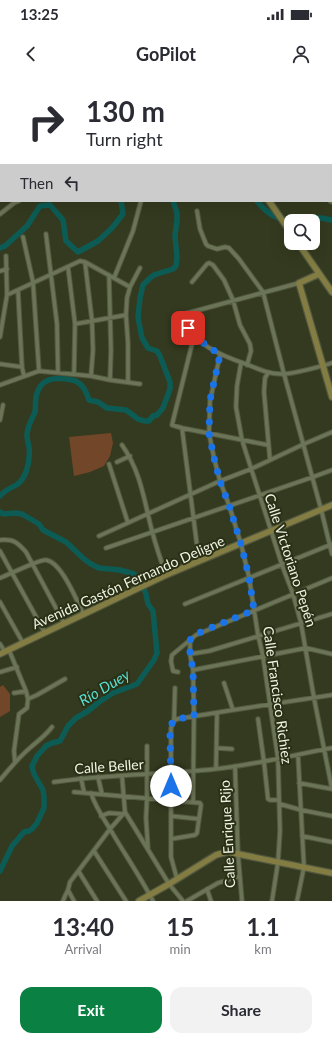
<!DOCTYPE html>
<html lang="en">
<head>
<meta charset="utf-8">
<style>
	body { margin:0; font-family:Lato,sans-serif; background:#f2f2f3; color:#2b2b33; height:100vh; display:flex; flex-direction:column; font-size:15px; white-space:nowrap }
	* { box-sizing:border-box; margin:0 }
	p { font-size:13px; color:#7c7c81 }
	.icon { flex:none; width:22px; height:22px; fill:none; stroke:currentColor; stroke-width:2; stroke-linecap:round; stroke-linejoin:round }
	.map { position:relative; height:821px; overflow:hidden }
	.side { display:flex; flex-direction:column; background:#fff; flex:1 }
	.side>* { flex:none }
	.banner { position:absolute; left:0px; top:0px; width:332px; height:122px; box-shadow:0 4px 16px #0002; background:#fff; color:#2b2b33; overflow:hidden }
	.buttons { position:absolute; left:284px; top:134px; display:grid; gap:8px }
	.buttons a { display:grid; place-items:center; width:36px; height:36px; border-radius:8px; background:#fff; box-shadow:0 4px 16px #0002; font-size:20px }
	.pin { position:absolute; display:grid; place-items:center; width:34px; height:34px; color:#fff; margin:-17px; border-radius:8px; box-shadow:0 2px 6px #0006 }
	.me { position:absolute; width:44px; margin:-22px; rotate:0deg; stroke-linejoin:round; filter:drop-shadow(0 0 3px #0008) }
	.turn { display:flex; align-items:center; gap:14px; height:84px; padding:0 20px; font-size:18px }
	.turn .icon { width:52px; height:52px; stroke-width:2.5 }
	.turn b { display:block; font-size:28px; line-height:34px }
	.then { display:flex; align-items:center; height:38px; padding:0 20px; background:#0003; gap:8px; font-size:15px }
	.eta { display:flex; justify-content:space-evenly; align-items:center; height:68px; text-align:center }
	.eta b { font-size:24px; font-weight:700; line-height:28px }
	.primary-button { display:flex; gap:8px; margin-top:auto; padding:8px 20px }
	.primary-button a { flex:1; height:46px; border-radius:12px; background:#0b8043; color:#fff; font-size:16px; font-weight:700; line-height:46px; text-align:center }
	.primary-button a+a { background:#f2f2f3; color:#2b2b33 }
	.status { display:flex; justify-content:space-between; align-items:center; height:28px; padding:0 20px; background:#fff; direction:ltr }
	.status svg { height:11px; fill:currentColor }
	header { display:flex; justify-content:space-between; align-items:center; height:52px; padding:0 20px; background:#fff; font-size:18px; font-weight:700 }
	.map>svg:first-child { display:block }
	.green { fill:#724628 }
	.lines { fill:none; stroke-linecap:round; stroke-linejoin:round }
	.river { stroke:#0c5c55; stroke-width:5.5 }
	.street-casing { stroke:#52583f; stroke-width:5.5 }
	.secondary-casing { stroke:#52583f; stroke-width:8 }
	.street { stroke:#6b7456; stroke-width:3.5 }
	.secondary { stroke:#837d43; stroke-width:5.5 }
	.route { stroke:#1a73e8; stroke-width:7; stroke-dasharray:0 12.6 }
	.labels { text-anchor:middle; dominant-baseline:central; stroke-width:4; stroke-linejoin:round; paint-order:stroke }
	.street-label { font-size:14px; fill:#eff4e3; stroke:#2a3015 }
	.water-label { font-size:15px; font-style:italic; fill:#57dfd1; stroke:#2a3015 }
</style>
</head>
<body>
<div class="status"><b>13:25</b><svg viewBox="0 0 49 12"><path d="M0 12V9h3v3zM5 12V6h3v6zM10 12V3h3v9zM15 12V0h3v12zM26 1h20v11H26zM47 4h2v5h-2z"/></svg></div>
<header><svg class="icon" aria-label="back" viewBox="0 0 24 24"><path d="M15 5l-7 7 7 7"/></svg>GoPilot<svg class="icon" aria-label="person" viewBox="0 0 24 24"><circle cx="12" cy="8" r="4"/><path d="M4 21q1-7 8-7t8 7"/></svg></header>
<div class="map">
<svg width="332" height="821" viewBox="0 0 332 821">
	<rect width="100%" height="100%" fill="#343a1f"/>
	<path class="green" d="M111,353L113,363L110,376L104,386L90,392L74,396L69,357Z
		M3,605L10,614V631L0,637V607Z"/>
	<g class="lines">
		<path class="river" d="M257,121C268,135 275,137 291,143
			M295,141C307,137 320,137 332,140
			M0,168L5,166L27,146L40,126L50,125L63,140L66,161L78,172L98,161L112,148L123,134L121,121
			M0,416C10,404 19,410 26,392C29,384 30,375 29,367C28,363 27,359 27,355C27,347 32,339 35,332C36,327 35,322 36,317C40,297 55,297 72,300C82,302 86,311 89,320L98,322L107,328L126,330L138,339L144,341H149L153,336L157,335L163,328L170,309V302L160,276L157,271L148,268L142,258L138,237L140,218L143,205L150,198L154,195L173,189L176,186L177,178L175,155L177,141V133L173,121
			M0,432L3,434L16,433L22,434L39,444L43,450L66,462L84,479L91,484L99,488L120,490L134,494L140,500L146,514L148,524L153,531L157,573L154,580L137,604L113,613L99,622L88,631L76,638L68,646L60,661L52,663L46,666L37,676L32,686L34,694L43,710L44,717V728L37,743L32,749L29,751L24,752L12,766L0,791"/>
		<g class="street-casing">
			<path id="street" d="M330,121L332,122
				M197,131L200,149L206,164L208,166L217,169L225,167L229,168L239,179L263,212L284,294L321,429L332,474
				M0,134L14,123L19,121
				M46,154L57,244L58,292
				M23,157L33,202L39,291
				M85,182L92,241L93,270L91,296
				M68,187L75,244L74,294
				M0,191L7,189
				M109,195L111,270L110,300
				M114,198L133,151L141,121
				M192,202L207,184L209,183L213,185L224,200L233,220L240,245L250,264L251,271L247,285
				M299,203L184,234L181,236V238C193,264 222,276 246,284C258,289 269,294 281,294C295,294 318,287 332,283
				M18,210L22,287L24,296
				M7,215L80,181L85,182L130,207
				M75,244L126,235
				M194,256L172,345L182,348L268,365
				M0,257L7,215L6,176
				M220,275L210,321L209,353L214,378L220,401L229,425L241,464L249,497L258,555L263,576L278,679L280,751L278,782L272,821
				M241,283L237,306L236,327L242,360L282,485L293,514L301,543L314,618L332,709
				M0,284L22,287
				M268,293L265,298L264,312L270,380
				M128,302V263L126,235L127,218L130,207L140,188
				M0,305L39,291L91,296L110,300L140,304
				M0,340L3,325
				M182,348L199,481
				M122,365C141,392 144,420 152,451C156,466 161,481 166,495
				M117,382L130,376
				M109,384L128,443
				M99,456L220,401L251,389L304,364L332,352
				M0,460C14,459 17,462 26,472L64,543
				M106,468L313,397L332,390
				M0,471L45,553
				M0,498C8,495 40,479 46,480C62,482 77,522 84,535
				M0,522L23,563
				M185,524C234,504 283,484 332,464
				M190,560V574L193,590L194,636L193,722
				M0,564L5,572
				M9,570L26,611L28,619L27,628L19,634L14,671L15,682
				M190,574L209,571L332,534
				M193,590L306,568L332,574
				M0,592L17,587
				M178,592L173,591L171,581L172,575L196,555L332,498
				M224,603L233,630
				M14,613L26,611
				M28,619L37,615L65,599
				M258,639L264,682L268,719L270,720H279
				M174,641L175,608
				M147,666V718L146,738L148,768
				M217,668L232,669
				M235,686L238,774L242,821
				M216,689L217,633
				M122,696L125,732L169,804L183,821
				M98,697L102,714
				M81,698L84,712
				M0,700C10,688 19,677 31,667C39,660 46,655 52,647
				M54,702C107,694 161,695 215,689C254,685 293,675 332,668
				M299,703L332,709
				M74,712L200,723L201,725L197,753L195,755L171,759
				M91,713C96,729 105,740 113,754C126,776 141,798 153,821
				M280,724L301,730L332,736
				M101,736L109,733L123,734
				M171,736L199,739
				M302,756L332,762
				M94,771L126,821
				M79,792L97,821
				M177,799L171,777V648L174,641L177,639L233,630L332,615
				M207,809L211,821
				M68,810L74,821
				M63,821L65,816L68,810L70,802L110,749L125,732
				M187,821L218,803L240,796
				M297,821L304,787L298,675"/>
		</g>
		<g class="secondary-casing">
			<path id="secondary" d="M224,0V1
				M269,121L291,153
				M298,163L332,212
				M319,194L299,203L332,317
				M0,574L166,495L332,425
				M139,821L169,804L216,775L223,773L228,772L238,774L332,793"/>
		</g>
		<use href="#street" class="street"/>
		<use href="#secondary" class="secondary"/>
	</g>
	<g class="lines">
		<path class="route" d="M171,706L170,655L172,643L177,639L194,636L193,590L190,574V560L196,554L254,530L249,497L241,464L229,425L220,401L214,378L209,353L210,320L220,275L194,256L188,248"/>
	</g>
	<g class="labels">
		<g class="street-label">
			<text transform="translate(291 480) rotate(72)">Calle Victoriano Pepén</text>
			<text transform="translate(128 502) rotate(-24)">Avenida Gastón Fernando Deligne</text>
			<text transform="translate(278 615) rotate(82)">Calle Francisco Richiez</text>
			<text transform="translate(109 686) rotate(-4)">Calle Beller</text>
			<text transform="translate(227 754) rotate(-93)">Calle Enrique Rijo</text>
		</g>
		<g class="water-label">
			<text transform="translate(104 607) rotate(-31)">Río Duey</text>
		</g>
	</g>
</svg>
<div class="buttons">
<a><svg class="icon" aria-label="search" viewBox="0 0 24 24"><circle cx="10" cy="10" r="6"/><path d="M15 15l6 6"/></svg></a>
</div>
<div class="pin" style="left:188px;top:248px;background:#d93025"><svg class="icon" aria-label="arrive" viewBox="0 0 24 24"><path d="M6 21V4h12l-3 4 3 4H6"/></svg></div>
<svg class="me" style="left:171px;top:706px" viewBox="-20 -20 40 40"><circle r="19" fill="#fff"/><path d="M0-13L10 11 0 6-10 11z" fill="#1a73e8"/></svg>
<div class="banner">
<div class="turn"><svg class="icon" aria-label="right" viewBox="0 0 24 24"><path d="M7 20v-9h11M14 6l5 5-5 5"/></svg><div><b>130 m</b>Turn right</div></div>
<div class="then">Then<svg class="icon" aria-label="left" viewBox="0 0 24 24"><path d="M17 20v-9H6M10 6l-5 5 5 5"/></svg></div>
</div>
</div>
<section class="side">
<div class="eta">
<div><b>13:40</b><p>Arrival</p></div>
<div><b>15</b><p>min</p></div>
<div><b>1.1</b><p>km</p></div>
</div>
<div class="primary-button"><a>Exit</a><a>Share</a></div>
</section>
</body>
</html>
